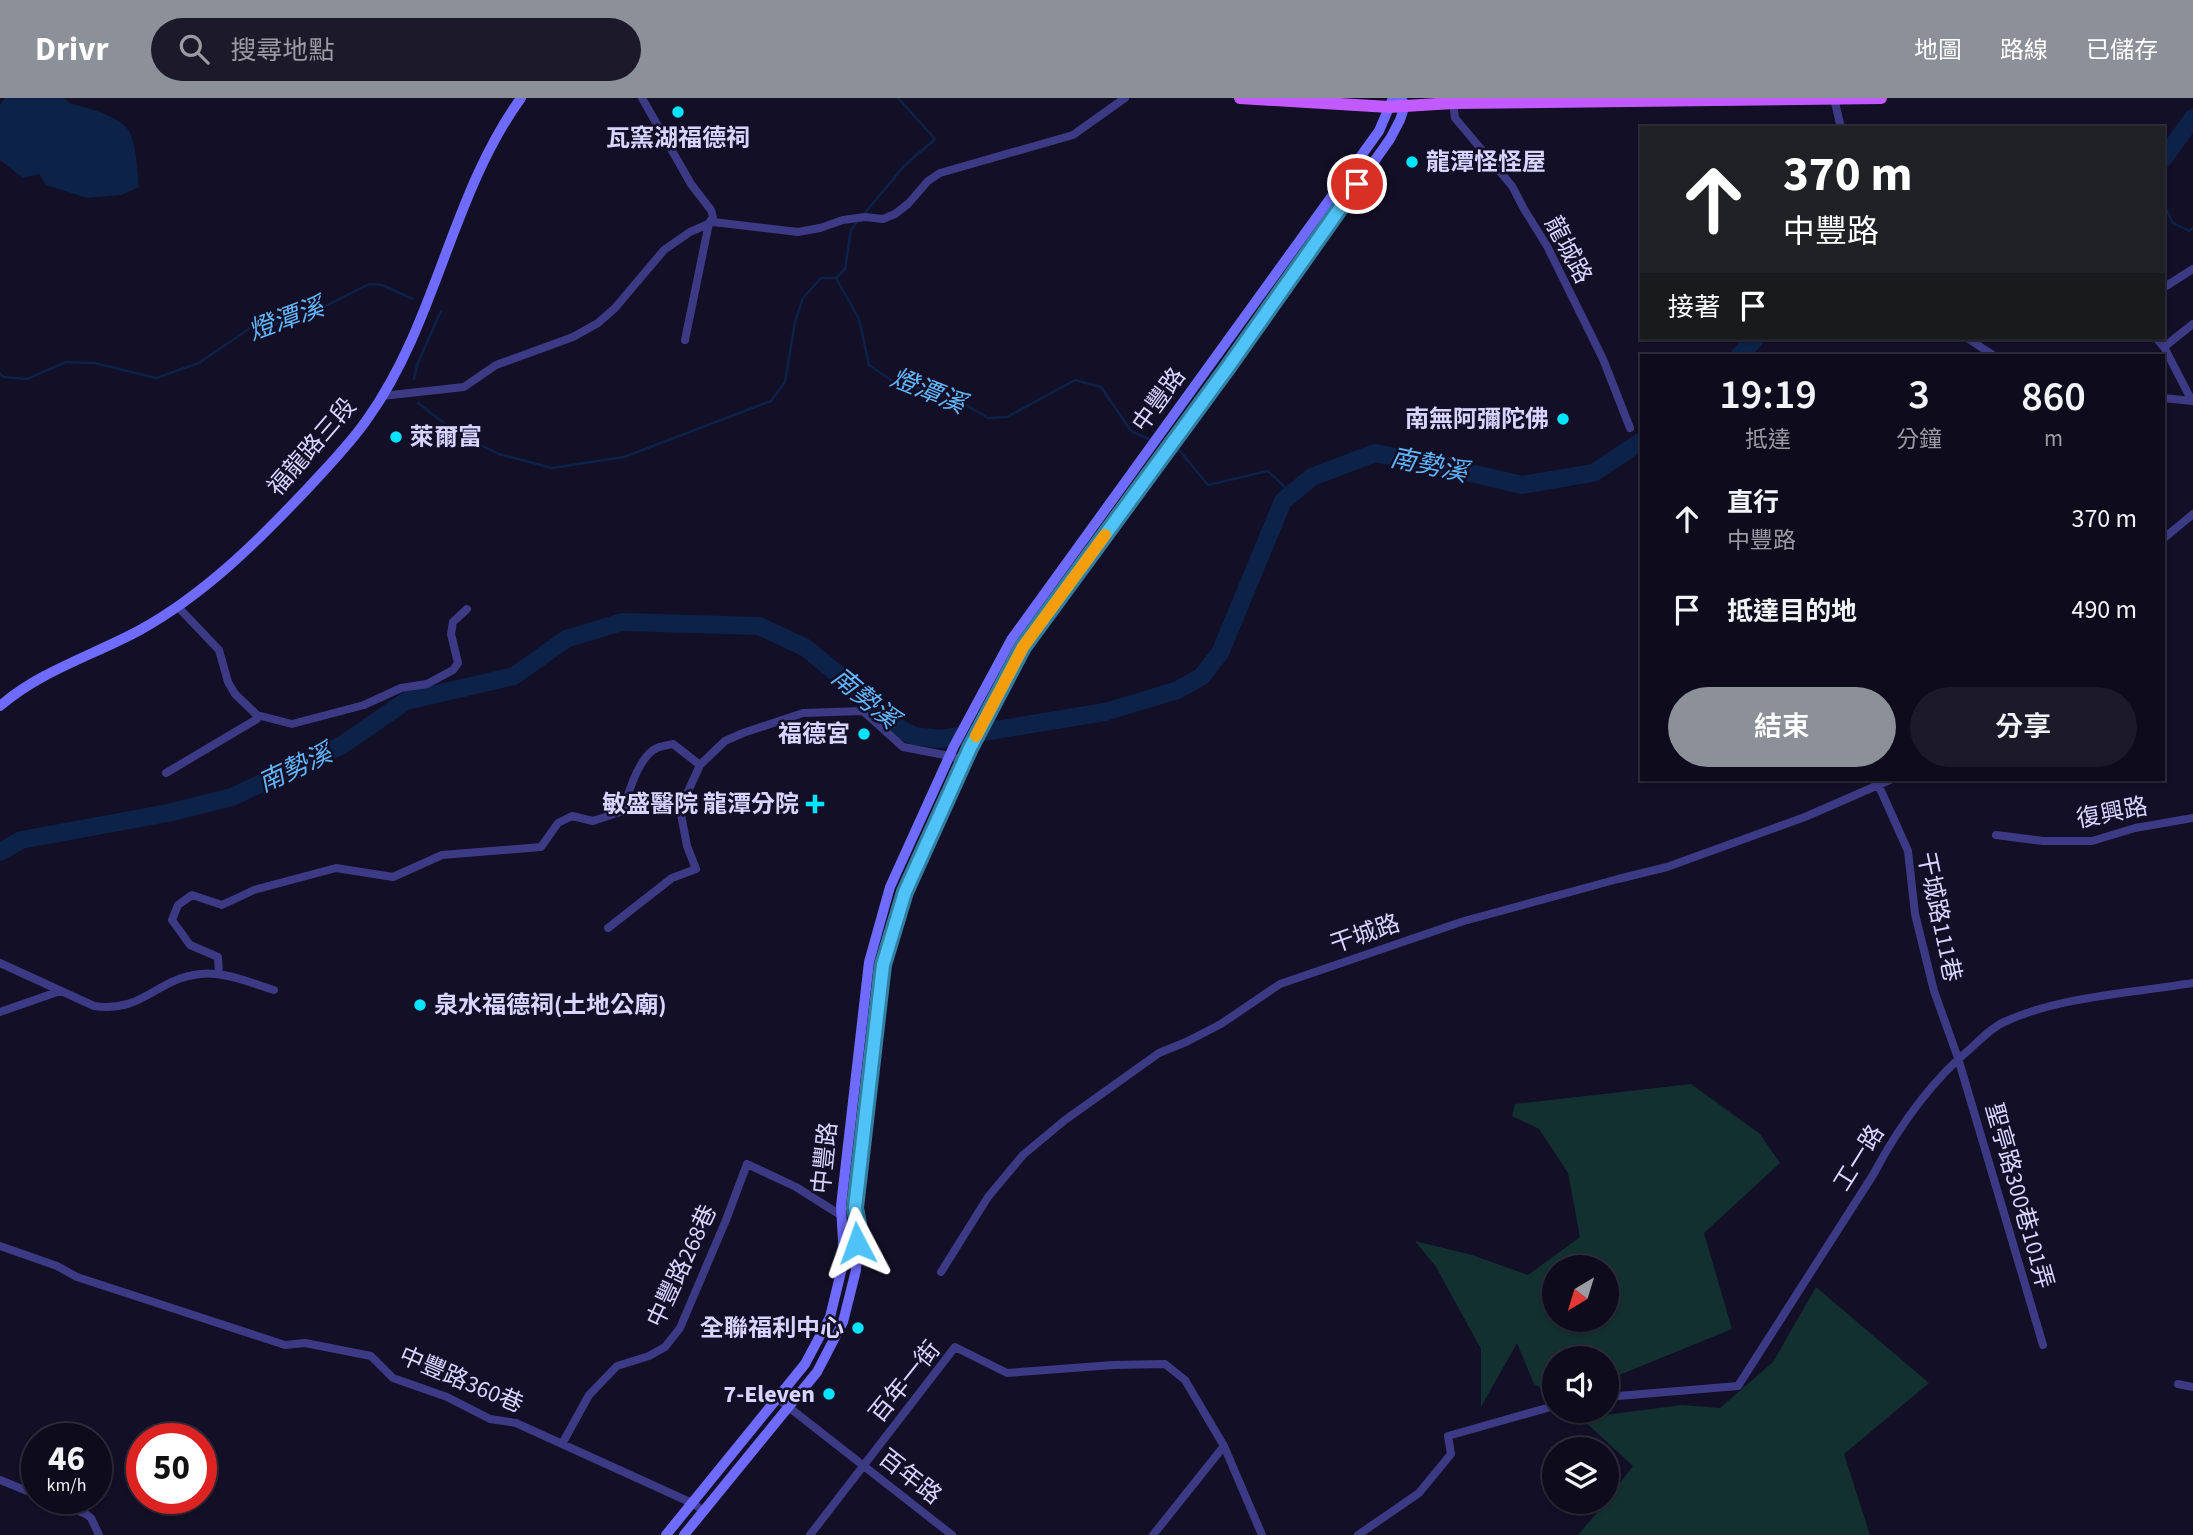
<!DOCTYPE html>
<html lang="zh-TW">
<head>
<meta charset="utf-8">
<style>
	body { margin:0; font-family:"Source Sans 3","Noto Sans TC",sans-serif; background:#1c1929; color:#f1f3f6; height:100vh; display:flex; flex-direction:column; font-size:26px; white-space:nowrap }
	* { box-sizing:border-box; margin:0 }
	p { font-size:23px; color:#9b9ba3 }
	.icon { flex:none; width:38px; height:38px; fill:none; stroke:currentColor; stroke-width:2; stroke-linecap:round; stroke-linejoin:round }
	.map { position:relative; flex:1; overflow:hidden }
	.drawer { position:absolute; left:1640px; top:256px; width:525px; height:427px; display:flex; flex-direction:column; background:#0e0b1c; border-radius:0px; box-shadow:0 2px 5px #0004,0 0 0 2px #2e2b3b }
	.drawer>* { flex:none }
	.guide { position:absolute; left:1640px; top:28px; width:525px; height:214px; border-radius:0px; box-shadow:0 2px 5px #0004,0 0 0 2px #2e2b3b; background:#202124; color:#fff; overflow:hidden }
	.needle { width:46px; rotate:218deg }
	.fabs { position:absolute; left:1542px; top:1157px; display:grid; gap:14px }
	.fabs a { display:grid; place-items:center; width:77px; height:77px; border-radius:50%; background:#0e0b1c; box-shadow:0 2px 5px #0004,0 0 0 2px #2e2b3b; font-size:35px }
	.speed { position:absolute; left:21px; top:1325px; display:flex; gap:14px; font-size:35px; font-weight:700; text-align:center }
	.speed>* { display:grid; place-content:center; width:91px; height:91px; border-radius:50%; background:#0e0b1c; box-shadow:0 2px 5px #0004,0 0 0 2px #2e2b3b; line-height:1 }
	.speed small { font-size:18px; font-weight:400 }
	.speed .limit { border:10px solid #d22; background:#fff; color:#111 }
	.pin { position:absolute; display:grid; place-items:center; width:60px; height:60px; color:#fff; margin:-30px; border:4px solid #fff; border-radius:50%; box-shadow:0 2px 7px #0007 }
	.me { position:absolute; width:77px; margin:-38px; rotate:356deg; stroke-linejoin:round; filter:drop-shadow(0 0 5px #0008) }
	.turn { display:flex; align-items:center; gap:24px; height:147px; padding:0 28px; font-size:32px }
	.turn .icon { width:91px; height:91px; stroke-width:2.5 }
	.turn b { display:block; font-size:49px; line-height:60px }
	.then { display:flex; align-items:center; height:66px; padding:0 28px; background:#0003; gap:14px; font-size:26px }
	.eta { display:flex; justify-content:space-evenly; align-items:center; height:119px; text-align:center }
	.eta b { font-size:42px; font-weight:600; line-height:49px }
	.button { display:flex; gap:14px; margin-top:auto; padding:14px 28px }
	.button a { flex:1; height:80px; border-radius:42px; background:#8c9099; color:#fff; font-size:28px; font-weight:600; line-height:80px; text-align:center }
	.button a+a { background:#1c1929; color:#f1f3f6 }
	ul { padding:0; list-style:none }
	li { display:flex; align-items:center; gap:21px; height:91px; padding:0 28px }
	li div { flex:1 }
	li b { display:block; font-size:26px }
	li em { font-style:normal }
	header { display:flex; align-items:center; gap:42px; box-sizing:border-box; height:98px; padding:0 35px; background:#8c9099; color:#fff }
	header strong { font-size:33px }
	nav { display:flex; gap:38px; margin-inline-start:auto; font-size:24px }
	.search { width:490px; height:63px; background:#1c1929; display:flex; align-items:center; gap:18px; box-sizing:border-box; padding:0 24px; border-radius:38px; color:#9b9ba3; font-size:26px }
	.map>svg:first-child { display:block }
	.green { fill:#12302f; fill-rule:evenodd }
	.water { fill:#0c2248 }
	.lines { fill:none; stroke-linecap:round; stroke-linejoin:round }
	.stream { stroke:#0c2248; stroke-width:2.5 }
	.river { stroke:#0c2248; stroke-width:18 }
	.minor { stroke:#3d3a85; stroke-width:8 }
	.secondary { stroke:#6f6bff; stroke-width:10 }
	.primary { stroke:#c25bff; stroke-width:12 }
	.route-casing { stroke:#337fa1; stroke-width:18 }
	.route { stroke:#4fc3f7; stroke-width:12 }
	.slow { stroke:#f59e0b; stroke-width:12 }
	.poi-dot { fill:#00e5ff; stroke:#130f26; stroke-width:2.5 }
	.labels { text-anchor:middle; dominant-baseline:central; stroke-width:5; stroke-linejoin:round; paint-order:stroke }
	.poi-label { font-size:24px; font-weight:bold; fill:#d9d4ff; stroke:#130f26; text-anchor:end }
	.street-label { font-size:24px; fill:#d9d4ff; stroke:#130f26 }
	.water-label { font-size:26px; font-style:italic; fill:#62b6ff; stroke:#130f26 }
</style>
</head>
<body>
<header>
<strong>Drivr</strong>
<div class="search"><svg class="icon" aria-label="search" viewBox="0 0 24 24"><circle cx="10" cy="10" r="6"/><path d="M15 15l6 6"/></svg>搜尋地點</div>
<nav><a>地圖</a><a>路線</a><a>已儲存</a></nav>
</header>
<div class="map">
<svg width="2193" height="1437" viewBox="0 0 2193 1437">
	<rect width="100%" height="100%" fill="#130f26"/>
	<path class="green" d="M1691,986L1760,1036L1780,1065L1704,1135L1732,1231L1607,1282L1606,1260H1554V1295L1551,1296L1534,1286L1517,1245L1481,1309V1251L1436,1169L1415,1143L1472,1157L1528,1177L1580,1139L1568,1075L1539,1031L1512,1018L1515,1006ZM1554,1169H1606V1222H1554Z
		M1816,1189L1929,1285L1844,1356L1870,1437H1578L1606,1404L1633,1368L1581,1320L1682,1307L1720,1310L1773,1264Z"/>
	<path class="water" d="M5,0H64L69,5C86,10 119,17 129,33C136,44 138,76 139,89L121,97L87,100L46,87L39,76L23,80L0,62V7Z"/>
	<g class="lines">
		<path class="stream" d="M2163,105L2173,125L2189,133L2193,130
			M864,116L904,68L935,41L898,0
			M858,123L851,132L845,171L836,180L859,221L869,267L894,284L951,298L988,320L1007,319L1075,282L1101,289L1131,333L1149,341
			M0,275L3,279L27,281L66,264L95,265L156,280L199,265L253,228L294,224L369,186L382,187L413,201
			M414,281L417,267L441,213
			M418,305L458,336L499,356L552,370L624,359L771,303L785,284L795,224L803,200L821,180H836
			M1160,345L1164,347
			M1175,351L1180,353L1208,387L1268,373L1292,396"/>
		<path class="river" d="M2163,61L2193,20
			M1740,257L1756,240
			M0,754L21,742L168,715L232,699L342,647L406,603L514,578L566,541L622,524L759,528L806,550L868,601L890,625L914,638L941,641L1105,614L1178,592L1202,578L1220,555L1283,403L1312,379L1375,355L1454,371L1522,387L1593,375L1642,343"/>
		<path class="minor" d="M642,0L691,86L711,112L713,119L709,125L685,242
			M1834,0L1841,30
			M1453,5L1455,20L1512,88L1524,111L1547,148L1603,261L1630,330
			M2163,190L2193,171
			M1967,240L1993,257
			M2156,240L2164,249L2192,303
			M2164,249L2193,226
			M382,298L464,289L496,267L573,239L598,225L615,210L664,152L690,134L713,124L798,134L820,130L843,122L865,119L883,121L895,116L908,106L928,83L940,75L1073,37L1125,0
			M2163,300L2193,303
			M2163,441L2193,416
			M257,617L292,626L364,607L401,590L427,586L453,572L458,565L451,536L453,524L467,511
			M166,675L257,621V617L235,596L228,584L219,552L178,509
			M1878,686L1908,753L1915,816L1934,893L1958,960L2043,1247
			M1996,737L2043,743H2092L2135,730L2193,720
			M608,830L672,780L696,771L687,748L680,711L700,667L725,643L743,635L803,615L863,613L903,649L950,658L964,663
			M0,865L94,908C144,915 155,881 200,876C224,873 251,885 274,892
			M219,876L218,859L190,847L172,822L178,807L192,797L222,807L254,792L336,770L393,779L442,757L541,749L558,725L572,718L593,723L623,713C628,695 640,657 657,650C662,648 668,647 673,646L700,667
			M0,914L60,893
			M0,1148L57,1168L77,1179L285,1247L305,1245L371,1258L393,1280L447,1299L490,1321L516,1325L692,1405L704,1413
			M941,1174L988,1099L1023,1057L1065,1022L1159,955L1186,944L1221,926L1280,886L1464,823L1618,781L1667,769L1805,719L1892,681
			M2178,1286L2193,1289
			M1606,1299L1738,1288L1873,1077C1898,1030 1929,985 1971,950C1981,941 1991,930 2004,924C2061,898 2132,895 2193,885
			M777,1300L952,1437
			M562,1346L589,1297L617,1268L649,1258L665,1249L680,1230L726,1122L747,1066L796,1089L842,1118
			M0,1382L37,1397
			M45,1400L86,1416L91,1420L99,1437
			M810,1437L955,1249L1007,1275L1113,1267L1165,1266L1185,1282L1224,1348L1262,1437
			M1153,1437L1224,1348
			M1358,1437L1419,1395L1451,1356L1448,1338L1554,1308"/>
		<path class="secondary" d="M0,608C40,573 94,557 140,532C205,496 258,443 309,389C329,367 351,345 368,320C437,223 451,97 521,0
			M666,1437L805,1266L830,1219L842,1170L843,1143L841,1108L869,864L890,789L954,648L1011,542L1379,33L1393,0
			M684,1437L817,1274L843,1224L856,1172L858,1126L855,1110L883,867L905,794L970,650L1023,549L1228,269L1390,41L1400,22L1405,7L1402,2"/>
		<path class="primary" d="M1240,0L1389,9L1453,5L1881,0"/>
	</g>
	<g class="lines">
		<g class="route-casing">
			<path id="route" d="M857,1145L858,1126L855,1110L883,867L905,794L970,650L1023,549L1228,269L1357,86"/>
		</g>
		<use href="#route" class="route"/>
		<path class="slow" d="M976,638L1023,549L1105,437"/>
	</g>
	<g class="poi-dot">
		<circle cx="678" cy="14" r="7"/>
		<circle cx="1412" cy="64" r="7"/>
		<circle cx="1563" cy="321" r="7"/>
		<circle cx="396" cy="339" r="7"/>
		<circle cx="864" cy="636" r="7"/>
		<path d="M811.5 695.5h7v7h7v7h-7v7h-7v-7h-7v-7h7z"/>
		<circle cx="420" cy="907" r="7"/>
		<circle cx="858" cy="1230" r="7"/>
		<circle cx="829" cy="1296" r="7"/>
	</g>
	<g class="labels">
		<g class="poi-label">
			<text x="678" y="40" text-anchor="middle">瓦窯湖福德祠</text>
			<text x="1426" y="64" text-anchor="start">龍潭怪怪屋</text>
			<text x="1549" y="321">南無阿彌陀佛</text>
			<text x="410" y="339" text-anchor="start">萊爾富</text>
			<text x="850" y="636">福德宮</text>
			<text x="799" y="706">敏盛醫院 龍潭分院</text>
			<text x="434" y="907" text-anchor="start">泉水福德祠(土地公廟)</text>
			<text x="844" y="1230">全聯福利中心</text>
			<text x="815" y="1296">7-Eleven</text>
		</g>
		<g class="street-label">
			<text transform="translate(1568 152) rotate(62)">龍城路</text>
			<text transform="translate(1159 302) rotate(-54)">中豐路</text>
			<text transform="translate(312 349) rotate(-49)">福龍路三段</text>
			<text transform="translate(2112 715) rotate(-11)">復興路</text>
			<text transform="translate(1939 819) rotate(78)">干城路111巷</text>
			<text transform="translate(1365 836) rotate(-19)">干城路</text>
			<text transform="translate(825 1060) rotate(-84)">中豐路</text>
			<text transform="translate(1859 1060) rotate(-58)">工一路</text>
			<text transform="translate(2019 1098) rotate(74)">聖亭路300巷101弄</text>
			<text transform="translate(682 1168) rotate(-65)">中豐路268巷</text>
			<text transform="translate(461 1282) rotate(23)">中豐路360巷</text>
			<text transform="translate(905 1284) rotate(-51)">百年一街</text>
			<text transform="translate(910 1379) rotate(38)">百年路</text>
		</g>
		<g class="water-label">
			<text transform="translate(286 221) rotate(-20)">燈潭溪</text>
			<text transform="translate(928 293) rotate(22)">燈潭溪</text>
			<text transform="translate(1429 367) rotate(12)">南勢溪</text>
			<text transform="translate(865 600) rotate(40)">南勢溪</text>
			<text transform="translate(295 670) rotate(-25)">南勢溪</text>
		</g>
	</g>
</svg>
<div class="fabs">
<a><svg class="needle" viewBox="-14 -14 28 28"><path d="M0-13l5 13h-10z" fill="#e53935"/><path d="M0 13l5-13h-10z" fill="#9b9ba3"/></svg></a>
<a><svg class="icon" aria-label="sound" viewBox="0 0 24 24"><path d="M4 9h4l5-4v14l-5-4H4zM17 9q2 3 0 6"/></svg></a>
<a><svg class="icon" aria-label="layers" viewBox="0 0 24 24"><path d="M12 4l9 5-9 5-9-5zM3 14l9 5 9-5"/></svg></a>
</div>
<div class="speed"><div>46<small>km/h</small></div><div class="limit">50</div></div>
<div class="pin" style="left:1357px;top:86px;background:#d93025"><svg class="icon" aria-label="arrive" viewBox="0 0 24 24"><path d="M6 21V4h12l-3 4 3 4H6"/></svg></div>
<svg class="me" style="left:857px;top:1145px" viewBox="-20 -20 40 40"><path d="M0-17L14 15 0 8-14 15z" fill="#4fc3f7" stroke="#fff" stroke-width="4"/></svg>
<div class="guide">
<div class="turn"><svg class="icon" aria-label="ahead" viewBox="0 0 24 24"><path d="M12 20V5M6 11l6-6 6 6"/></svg><div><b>370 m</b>中豐路</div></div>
<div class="then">接著<svg class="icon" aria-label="arrive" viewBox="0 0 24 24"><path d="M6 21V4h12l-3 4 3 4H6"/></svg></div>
</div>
<section class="drawer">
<div class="eta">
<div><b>19:19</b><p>抵達</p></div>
<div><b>3</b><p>分鐘</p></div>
<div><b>860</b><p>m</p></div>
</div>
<ul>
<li><svg class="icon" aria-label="ahead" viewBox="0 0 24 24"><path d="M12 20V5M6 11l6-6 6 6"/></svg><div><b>直行</b><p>中豐路</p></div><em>370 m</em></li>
<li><svg class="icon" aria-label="arrive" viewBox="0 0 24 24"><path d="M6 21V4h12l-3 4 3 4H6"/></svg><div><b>抵達目的地</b></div><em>490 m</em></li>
</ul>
<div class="button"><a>結束</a><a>分享</a></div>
</section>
</div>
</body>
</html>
